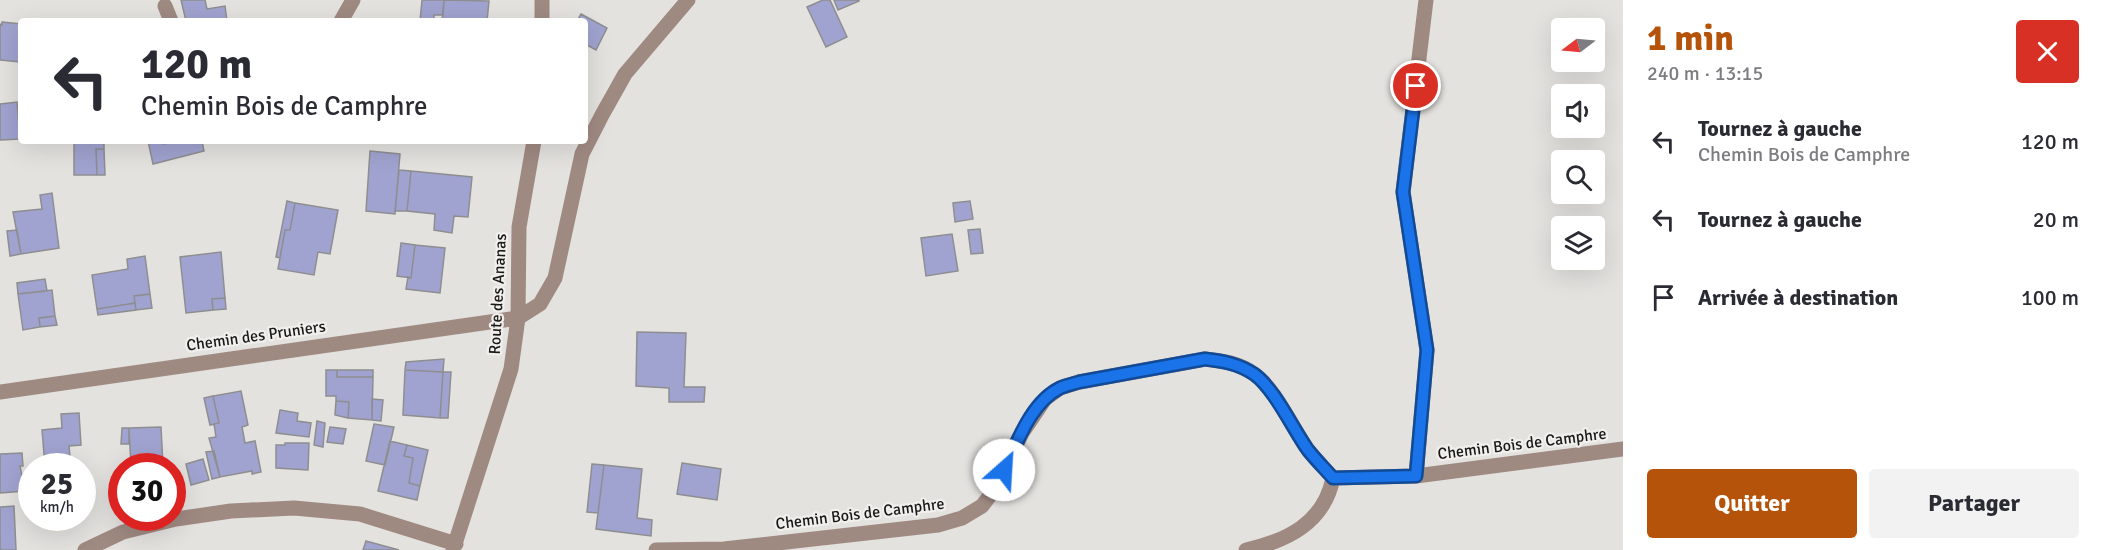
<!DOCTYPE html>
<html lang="fr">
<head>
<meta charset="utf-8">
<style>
	body { margin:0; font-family:Signika,sans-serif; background:#f2f2f3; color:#2b2b33; height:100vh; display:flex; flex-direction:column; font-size:22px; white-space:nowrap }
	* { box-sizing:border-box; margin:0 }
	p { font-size:20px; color:#7c7c81 }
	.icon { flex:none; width:33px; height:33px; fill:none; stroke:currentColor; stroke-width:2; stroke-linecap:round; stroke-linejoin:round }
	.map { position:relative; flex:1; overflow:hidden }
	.sheet { display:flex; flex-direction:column; background:#fff; width:480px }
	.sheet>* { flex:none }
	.banner { position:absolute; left:18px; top:18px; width:570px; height:126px; border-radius:6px; box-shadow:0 6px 24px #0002; background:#fff; color:#2b2b33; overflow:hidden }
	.needle { width:39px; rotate:254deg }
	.controls { position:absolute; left:1551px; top:18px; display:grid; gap:12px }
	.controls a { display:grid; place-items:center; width:54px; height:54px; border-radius:6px; background:#fff; box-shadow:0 6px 24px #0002; font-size:30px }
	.speed { position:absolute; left:18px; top:453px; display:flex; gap:12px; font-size:30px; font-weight:700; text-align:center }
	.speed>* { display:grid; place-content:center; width:78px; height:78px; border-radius:50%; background:#fff; box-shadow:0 6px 24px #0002; line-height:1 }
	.speed small { font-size:15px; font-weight:400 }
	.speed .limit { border:9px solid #d22; background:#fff; color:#111 }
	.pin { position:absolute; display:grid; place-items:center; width:51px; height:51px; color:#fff; margin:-26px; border:3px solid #fff; border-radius:50%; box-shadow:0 2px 6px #0007 }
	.me { position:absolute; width:66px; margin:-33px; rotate:26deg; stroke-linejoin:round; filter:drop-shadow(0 0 4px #0008) }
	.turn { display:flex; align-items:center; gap:21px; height:126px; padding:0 24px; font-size:27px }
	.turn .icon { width:78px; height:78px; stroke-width:2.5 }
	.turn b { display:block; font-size:42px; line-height:51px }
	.round { display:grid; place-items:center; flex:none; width:63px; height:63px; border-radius:6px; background:#f2f2f3 }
	.overview { display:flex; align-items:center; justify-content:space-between; height:102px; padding:0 24px }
	h1 { font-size:36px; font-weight:700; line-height:45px; color:#b45309 }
	.action { display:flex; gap:12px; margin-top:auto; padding:12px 24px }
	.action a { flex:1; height:69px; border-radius:6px; background:#b45309; color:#fff; font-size:24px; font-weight:700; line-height:69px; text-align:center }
	.action a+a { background:#f2f2f3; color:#2b2b33 }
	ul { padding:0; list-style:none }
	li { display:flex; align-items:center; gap:18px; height:78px; padding:0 24px }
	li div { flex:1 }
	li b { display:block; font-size:22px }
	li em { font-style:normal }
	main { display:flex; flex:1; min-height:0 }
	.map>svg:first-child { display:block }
	.building { fill:#a0a3cf; stroke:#8e8e91; stroke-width:1.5 }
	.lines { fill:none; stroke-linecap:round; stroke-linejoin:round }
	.minor { stroke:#9f8a82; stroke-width:15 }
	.route-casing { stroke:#114b97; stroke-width:15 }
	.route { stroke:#1a73e8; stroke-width:10 }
	.labels { text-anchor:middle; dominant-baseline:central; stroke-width:4.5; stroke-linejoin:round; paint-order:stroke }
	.street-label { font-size:16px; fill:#191817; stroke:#f1efec }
</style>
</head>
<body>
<main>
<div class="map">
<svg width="1623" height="550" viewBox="0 0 1623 550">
	<rect width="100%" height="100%" fill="#e4e2df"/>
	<path class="building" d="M181,0H205L207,9L225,6L227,21H186Z
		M422,0H444L443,15H434V21H420Z
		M444,0L489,1L487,21H442Z
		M823,0H830L847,37L826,47L807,7Z
		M834,0H859V1L838,10Z
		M581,14L607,28L596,50L585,44V21H577Z
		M2,22L21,24L20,62L0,60V24L2,25Z
		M17,102L20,139L0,140V104Z
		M74,141H104V149H96L97,175H74Z
		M148,141H162L163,144L174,141H202L204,151L153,164Z
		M96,149H104L105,175H97Z
		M370,151L400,154L395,214L366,211Z
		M399,170L411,171L407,211H395Z
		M411,171L472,177L468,217L454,216L452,233L434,230L435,214L407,211Z
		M52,193L59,248L21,254L13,212L42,209L40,195Z
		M287,201L295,203L290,230H285L280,258L276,257Z
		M970,201L973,219L955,222L953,203Z
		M295,203L338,210L330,254L318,252L314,275L278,269L285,230H290Z
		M980,229L983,253L971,254L968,230Z
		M17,230L21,254L10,256L7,231Z
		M952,234L958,271L926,276L921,238Z
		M401,243L415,245L411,278L397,276Z
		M415,245L445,248L440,293L406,289L408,277L411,278Z
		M221,252L225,298L212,299L213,310L186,313L180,257Z
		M145,256L150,294L134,296L135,303L97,309L92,275L128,269L127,259Z
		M45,279L47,291L18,294L17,283Z
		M52,290L55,316L39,318L40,327L23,330L18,294Z
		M150,294L152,308L136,310L134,296Z
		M225,298L226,309L213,310L212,299Z
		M135,303L136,310L98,315L97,309Z
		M55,316L57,325L40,327L39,318Z
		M637,332L686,333L684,387H705L704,402H669V388L636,386Z
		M444,359L443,372L405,370L406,362Z
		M326,370H337V377H373L372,420L348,418L349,402L336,401V396H326Z
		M337,370H373V377H337Z
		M405,370L443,372L440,418L403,415Z
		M443,372H451L448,418H440Z
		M241,391L248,425L242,427L245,443L255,441L261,472L252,474V471L220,477L209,438L216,437L214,424L219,423L213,396Z
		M213,396L219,423L210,425L204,398Z
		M372,399L383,400L381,421L372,420Z
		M336,401L349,402L348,418L335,415Z
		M280,410L298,413L297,421L311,423L309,437L276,433Z
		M79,413L81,445L69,446L71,466H45L42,430L62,428L61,414Z
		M317,421L325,423L323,447L314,445Z
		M374,424L394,427L385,465L366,461Z
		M161,427L163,466H131L129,428Z
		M330,427L346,429L343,444L327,442Z
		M122,428H129V444H121Z
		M390,441L407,445L404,456L413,458L409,483L420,486L417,500L378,491Z
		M285,443H309L308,470L276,468V445H285Z
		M407,445L428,450L420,486L409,483L413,458L404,456Z
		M214,451L220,477L212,479L206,452Z
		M22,453L23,466H20L25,491L0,493V454Z
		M203,459L209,480L191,485L186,464Z
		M682,463L721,469L717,500L677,494Z
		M592,464L604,465L598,513L587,512Z
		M604,465L642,469L637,518L652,520L651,536L596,529Z
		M172,483H177L178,502L172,503Z
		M14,506L16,550H0V507Z
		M366,541L399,550H363Z"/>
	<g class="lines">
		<path class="minor" d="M542,0V21
			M165,6L171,21
			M341,21L353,0
			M0,392L518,318L540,304L555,278L582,154L602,115L625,74L688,0
			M1416,476L1427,350L1403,192L1426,0
			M1333,478L1416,476L1623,449
			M85,550L123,532L176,519L231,511L294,508L360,514L456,544
			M453,550L511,369L518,318L519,227L534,141
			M656,550L724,549L938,525L962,518L982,506L995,489L1022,433L1045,399L1060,388L1079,382L1205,359C1223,361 1239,363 1254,374C1275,388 1293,429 1308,450C1316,460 1325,469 1333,478
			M1246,550C1287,541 1324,523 1333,478"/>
	</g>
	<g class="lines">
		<g class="route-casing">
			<path id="route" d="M1004,470C1017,443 1031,402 1060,388C1066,385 1073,384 1079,382L1205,359C1223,361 1239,364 1254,374C1274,388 1293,429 1308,450C1316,460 1325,469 1333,478L1416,476L1427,350L1403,192L1416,86"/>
		</g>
		<use href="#route" class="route"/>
	</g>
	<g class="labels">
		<g class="street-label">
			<text transform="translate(498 294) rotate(-87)">Route des Ananas</text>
			<text transform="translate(256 336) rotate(-8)">Chemin des Pruniers</text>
			<text transform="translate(1522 444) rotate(-7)">Chemin Bois de Camphre</text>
			<text transform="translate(860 514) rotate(-7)">Chemin Bois de Camphre</text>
		</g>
	</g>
</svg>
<div class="controls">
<a><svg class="needle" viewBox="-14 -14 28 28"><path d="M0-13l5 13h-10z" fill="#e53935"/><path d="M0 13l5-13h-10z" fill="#7c7c81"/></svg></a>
<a><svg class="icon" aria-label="sound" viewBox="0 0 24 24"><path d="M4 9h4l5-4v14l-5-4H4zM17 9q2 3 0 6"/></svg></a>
<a><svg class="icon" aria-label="search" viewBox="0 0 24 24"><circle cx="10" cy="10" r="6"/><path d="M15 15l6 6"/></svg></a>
<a><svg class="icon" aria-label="layers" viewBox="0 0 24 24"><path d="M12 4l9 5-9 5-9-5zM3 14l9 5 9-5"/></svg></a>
</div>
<div class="speed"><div>25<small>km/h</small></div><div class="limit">30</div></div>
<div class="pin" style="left:1416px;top:86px;background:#d93025"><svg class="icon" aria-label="arrive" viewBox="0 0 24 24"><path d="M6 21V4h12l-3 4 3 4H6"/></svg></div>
<svg class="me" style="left:1004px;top:470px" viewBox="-20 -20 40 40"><circle r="19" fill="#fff"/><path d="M0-13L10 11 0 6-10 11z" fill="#1a73e8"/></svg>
<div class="banner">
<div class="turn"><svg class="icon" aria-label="left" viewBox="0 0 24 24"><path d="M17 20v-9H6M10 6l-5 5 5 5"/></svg><div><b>120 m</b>Chemin Bois de Camphre</div></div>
</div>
</div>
<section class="sheet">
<div class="overview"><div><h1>1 min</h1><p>240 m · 13:15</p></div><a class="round" style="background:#d93025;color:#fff"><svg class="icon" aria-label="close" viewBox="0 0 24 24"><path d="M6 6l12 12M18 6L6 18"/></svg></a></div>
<ul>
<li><svg class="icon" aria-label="left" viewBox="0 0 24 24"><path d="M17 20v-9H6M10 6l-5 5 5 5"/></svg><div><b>Tournez à gauche</b><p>Chemin Bois de Camphre</p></div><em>120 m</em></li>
<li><svg class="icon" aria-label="left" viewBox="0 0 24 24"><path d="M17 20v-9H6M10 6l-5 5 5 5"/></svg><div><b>Tournez à gauche</b></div><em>20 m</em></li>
<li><svg class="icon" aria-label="arrive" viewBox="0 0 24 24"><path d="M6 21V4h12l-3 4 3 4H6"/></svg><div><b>Arrivée à destination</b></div><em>100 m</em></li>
</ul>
<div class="action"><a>Quitter</a><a>Partager</a></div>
</section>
</main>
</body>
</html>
